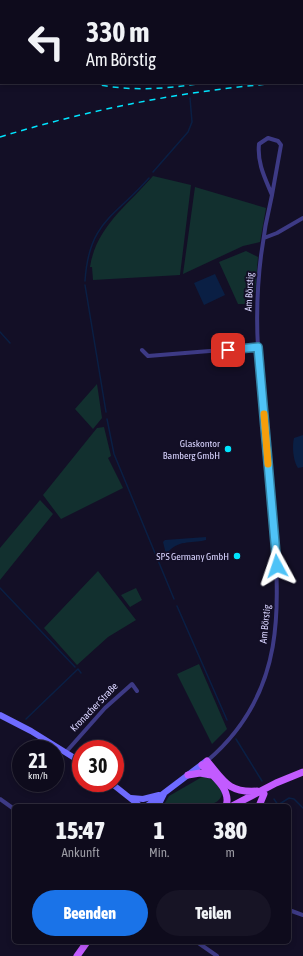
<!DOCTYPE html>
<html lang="de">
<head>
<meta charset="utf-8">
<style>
	body { margin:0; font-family:"Asap Condensed",sans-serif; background:#171425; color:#f1f3f6; height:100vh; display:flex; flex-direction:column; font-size:15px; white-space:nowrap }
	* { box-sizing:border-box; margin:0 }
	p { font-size:13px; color:#9b9ba3 }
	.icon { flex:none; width:22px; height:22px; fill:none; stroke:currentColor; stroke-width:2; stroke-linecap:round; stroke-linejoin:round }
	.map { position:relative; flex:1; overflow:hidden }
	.sheet { position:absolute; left:12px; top:804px; width:279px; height:140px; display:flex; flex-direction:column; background:#0e0b1c; border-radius:6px; box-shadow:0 2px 6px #0003,0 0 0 1px #2e2b3b }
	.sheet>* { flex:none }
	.top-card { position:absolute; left:0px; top:0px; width:303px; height:84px; box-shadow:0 2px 6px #0003,0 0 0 1px #2e2b3b; background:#0e0b1c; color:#f1f3f6; overflow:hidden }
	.speed { position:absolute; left:12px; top:740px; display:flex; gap:8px; font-size:20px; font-weight:700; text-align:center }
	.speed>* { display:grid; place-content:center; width:52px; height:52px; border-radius:50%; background:#0e0b1c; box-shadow:0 2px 6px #0003,0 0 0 1px #2e2b3b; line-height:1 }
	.speed small { font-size:10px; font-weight:400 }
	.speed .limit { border:6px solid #d22; background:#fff; color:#111 }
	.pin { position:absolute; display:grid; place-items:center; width:34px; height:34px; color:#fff; margin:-17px; border-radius:8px; box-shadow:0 2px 6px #0006 }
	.me { position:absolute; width:44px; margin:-22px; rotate:355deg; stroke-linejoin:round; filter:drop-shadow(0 0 3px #0008) }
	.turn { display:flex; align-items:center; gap:14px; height:84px; padding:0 20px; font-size:18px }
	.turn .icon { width:52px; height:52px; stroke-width:2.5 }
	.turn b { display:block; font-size:28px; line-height:34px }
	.eta { display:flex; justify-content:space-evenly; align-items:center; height:68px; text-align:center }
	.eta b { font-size:24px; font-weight:800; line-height:28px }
	.cta { display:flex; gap:8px; margin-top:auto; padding:8px 20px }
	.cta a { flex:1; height:46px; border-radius:24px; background:#1a73e8; color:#fff; font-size:16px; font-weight:800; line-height:46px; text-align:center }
	.cta a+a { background:#171425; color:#f1f3f6 }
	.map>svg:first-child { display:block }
	.green { fill:#12302f }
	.water { fill:#0a1f44 }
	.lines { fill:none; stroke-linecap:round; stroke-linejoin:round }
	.stream { stroke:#0a1f44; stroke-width:1.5 }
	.street { stroke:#3d3a85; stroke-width:4 }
	.secondary { stroke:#6f6bff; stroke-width:6 }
	.primary { stroke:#c25bff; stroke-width:7 }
	.rail { stroke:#00e5ff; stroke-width:1.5; stroke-dasharray:6 5; stroke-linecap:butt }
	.route-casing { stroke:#337fa1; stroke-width:10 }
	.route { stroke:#4fc3f7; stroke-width:7 }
	.slow { stroke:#f59e0b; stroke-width:7 }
	.poi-dot { fill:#00e5ff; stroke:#130f26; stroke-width:1.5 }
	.labels { text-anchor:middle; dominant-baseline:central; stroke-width:4; stroke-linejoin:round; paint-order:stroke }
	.street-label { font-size:10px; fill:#d9d4ff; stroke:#130f26 }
	.poi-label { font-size:10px; fill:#d9d4ff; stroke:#130f26; text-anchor:end }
</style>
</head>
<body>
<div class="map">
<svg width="303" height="956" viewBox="0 0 303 956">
	<rect width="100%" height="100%" fill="#130f26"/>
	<path class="green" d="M148,0H211L150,1Z
		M250,0H303V26L302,1Z
		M153,176L191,185L180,275L93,280L92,267H90C96,227 128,205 153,176Z
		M195,187L266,208L260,242L243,246L183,274Z
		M246,251L258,257L255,292L245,304H238L219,262Z
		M97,384L102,418L93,429L75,409Z
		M104,427L111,456L108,458L123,488L61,519L43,495L97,428Z
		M40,500L53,514L0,580V548Z
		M98,571L136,620L108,637L77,665L44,628Z
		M136,588L142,600L130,607L121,595Z
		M199,664L227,729L212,744L177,674Z
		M202,777C212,777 218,784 222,793C221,812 176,806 163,806L169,796Z"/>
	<path class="water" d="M215,274L225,295L204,305L194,283Z
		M303,435V467L298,468C293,461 292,446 294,438Z
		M206,537V540C189,544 179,539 166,554L163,542L165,540Z"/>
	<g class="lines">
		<path class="stream" d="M80,0L82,1
			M244,0L246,1
			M302,28H303
			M153,172L188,132L192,122L190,98
			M85,281C89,221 114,218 149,178
			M85,285L106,412
			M0,332L10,343
			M107,419L114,454L174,599
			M0,588L75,667
			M177,606L227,720
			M26,719L78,669L81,673
			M236,739L262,781
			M274,799L278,805L289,798L294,799L303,808"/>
		<path class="street" d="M268,138L278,141L281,145L272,195C265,178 257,163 259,144Z
			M264,238L277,233L303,218
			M142,350L148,356L258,347
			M66,752L105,708L132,684L137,691
			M207,761C288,692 280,606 272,510C268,456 261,402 258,348C255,297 260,245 272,195
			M0,799L14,809
			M289,910L303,915
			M197,942L217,956"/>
		<path class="secondary" d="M0,715L31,731L81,762
			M111,783L140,806
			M131,798L143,799L159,795
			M147,806L205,762
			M158,806L164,794"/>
		<path class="primary" d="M207,761C224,781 228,793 257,791
			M202,765C212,775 232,790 226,806
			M188,775L200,773L211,775
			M232,806L276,783L303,772
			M259,806L264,794
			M77,956L87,942"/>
		<path class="rail" d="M0,38L1,39
			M302,69H303
			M302,81H303
			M91,83C129,92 165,89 204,83
			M0,137C91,109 184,91 279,83"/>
	</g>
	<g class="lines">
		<g class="route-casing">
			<path id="route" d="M228,350L258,347L277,566"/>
		</g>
		<use href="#route" class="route"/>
		<path class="slow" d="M264,414L268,464"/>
	</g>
	<g class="poi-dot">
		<circle cx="228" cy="449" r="4"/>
		<circle cx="237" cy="556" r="4"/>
	</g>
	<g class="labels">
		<g class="street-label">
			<text transform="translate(249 292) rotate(-87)">Am Börstig</text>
			<text transform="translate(265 624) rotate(-84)">Am Börstig</text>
			<text transform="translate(94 707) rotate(-46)">Kronacher Straße</text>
		</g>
		<g class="poi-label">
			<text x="220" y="443">Glaskontor<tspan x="220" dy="12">Bamberg GmbH</tspan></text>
			<text x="229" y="556">SPS Germany GmbH</text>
		</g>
	</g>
</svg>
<div class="speed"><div>21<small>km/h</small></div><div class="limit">30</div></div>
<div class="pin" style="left:228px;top:350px;background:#d93025"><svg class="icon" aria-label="arrive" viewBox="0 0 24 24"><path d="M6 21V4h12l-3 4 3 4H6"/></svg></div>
<svg class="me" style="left:277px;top:566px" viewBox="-20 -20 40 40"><path d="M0-17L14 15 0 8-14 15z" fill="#4fc3f7" stroke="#fff" stroke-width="4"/></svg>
<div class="top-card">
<div class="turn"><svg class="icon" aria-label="left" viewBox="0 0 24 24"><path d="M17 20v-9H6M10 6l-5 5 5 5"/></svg><div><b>330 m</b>Am Börstig</div></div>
</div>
<section class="sheet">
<div class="eta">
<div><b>15:47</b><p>Ankunft</p></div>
<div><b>1</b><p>Min.</p></div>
<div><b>380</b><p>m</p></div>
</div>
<div class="cta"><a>Beenden</a><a>Teilen</a></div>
</section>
</div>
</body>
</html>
